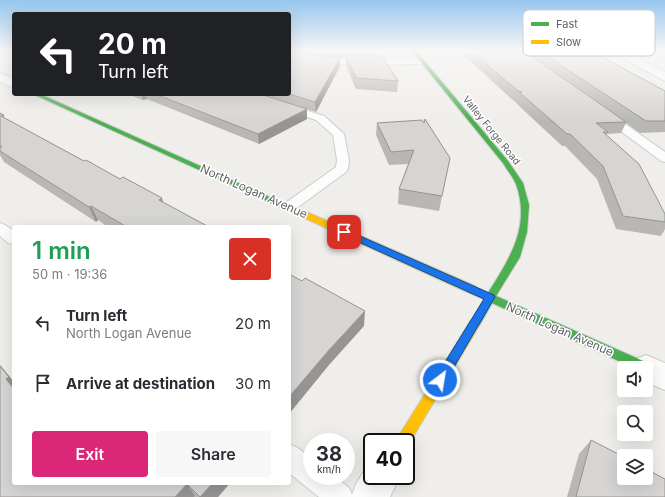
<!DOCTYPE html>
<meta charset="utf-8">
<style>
:root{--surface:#fff;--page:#f7f7f7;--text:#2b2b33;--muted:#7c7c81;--accent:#db2777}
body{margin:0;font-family:Inter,sans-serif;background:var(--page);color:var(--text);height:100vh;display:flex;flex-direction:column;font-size:15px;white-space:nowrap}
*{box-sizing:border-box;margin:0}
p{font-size:13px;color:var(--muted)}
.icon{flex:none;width:22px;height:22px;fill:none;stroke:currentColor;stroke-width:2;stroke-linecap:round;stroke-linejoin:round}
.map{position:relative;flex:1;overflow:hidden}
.sheet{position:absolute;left:12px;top:225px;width:279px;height:260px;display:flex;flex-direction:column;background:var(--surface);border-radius:4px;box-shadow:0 4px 16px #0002}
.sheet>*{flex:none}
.top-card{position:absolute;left:12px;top:12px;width:279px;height:84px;border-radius:4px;box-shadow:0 4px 16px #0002;background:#202124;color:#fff;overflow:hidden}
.buttons{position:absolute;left:617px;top:361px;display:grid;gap:8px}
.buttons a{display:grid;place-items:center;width:36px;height:36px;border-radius:4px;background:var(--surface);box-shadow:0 4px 16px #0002;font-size:20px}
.speed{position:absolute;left:303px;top:433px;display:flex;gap:8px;font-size:20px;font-weight:700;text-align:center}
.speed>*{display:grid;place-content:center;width:52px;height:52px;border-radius:50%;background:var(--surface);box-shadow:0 4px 16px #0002;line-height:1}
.speed small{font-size:10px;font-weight:400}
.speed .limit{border:2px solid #111;border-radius:6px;background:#fff;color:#111}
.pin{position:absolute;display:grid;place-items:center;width:34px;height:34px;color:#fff;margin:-17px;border-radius:8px;box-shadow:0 2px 6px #0006}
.me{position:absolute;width:44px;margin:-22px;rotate:31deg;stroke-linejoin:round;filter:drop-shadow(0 0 3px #0008)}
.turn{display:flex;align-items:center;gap:14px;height:84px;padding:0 20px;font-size:18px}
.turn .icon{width:52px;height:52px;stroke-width:2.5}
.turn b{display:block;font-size:28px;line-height:34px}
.round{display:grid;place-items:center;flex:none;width:42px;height:42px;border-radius:4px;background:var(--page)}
.head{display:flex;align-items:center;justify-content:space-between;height:68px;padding:0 20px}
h1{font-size:24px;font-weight:600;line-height:30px;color:#1e9e55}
.cta{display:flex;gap:8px;margin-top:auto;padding:8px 20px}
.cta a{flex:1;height:46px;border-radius:4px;background:var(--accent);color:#fff;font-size:16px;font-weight:600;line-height:46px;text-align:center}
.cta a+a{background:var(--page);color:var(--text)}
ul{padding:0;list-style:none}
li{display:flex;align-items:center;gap:12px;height:60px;padding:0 20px}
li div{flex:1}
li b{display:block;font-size:15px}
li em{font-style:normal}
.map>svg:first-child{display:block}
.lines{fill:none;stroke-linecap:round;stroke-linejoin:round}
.lane-casing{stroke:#cbcccc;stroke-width:2}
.street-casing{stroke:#cbcccc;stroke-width:2}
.fast-casing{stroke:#cacacb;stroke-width:2}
.slow-casing{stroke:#cacacb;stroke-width:2}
.lane{fill:#fdfcfc;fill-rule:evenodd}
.street{fill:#fdfcfc;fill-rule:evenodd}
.fast{fill:#4caf50;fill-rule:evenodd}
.slow{fill:#ffc107;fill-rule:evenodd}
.wall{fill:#b8b7b5}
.shaded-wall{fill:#969594}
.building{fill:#d6d5d3;stroke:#969594}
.route{fill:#1a73e8;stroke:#114b97}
.labels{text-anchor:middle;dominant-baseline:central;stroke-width:3;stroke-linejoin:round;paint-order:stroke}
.far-street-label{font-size:10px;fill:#5f6368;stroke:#fff}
.street-label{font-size:12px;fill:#5f6368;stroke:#fff}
.key{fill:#fff;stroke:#cfd0d2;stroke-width:1}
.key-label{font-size:11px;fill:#5f6368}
</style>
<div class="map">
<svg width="665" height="497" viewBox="0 0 665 497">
<rect width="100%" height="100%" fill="#efeeea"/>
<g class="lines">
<g class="lane-casing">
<g id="lane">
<path d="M 241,94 L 255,94 L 324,116 L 344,134 L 349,160 L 348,169 L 346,172 L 294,210 L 289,211 L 284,210 L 282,207 L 284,204 L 336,167 L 337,160 L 333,135 L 316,120 L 243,96 Z"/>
<path d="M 607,113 L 611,114 L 665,152 L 665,162 L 661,161 L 603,118 L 602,116 L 603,114 Z"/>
<path d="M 0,223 L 5,225 L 14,231 L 14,244 L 8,243 L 0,236 Z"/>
<path d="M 289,444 L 298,448 L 312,459 L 312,476 L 335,476 L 349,488 L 353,497 L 319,497 L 289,473 Z"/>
</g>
</g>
<g class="street-casing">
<g id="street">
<path d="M 609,51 L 622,51 L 665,72 L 665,81 Z"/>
<path d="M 289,53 L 338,59 L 421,58 L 426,61 L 421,64 L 338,65 L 289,59 Z"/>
<path d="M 0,73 L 14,79 L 14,88 L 0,82 Z"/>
<path d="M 646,355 L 665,363 L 665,390 L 646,382 L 646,368 L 631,368 L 636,359 Z"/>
<path d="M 372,462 L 372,476 L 400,476 L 390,497 L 351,497 L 356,484 L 369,463 Z"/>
</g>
</g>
<g class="fast-casing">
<g id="fast">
<path d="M 412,51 L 416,51 L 508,161 L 523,183 L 529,205 L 527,232 L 520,257 L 496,296 L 650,364 L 652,368 L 650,372 L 646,373 L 646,368 L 634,368 L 492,303 L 479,326 L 475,327 L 471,326 L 470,323 L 484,299 L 467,292 L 466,289 L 467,286 L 471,285 L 488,293 C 510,258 531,226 516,184 C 513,177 507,170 503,163 Z"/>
<path d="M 33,94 L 40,94 L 285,204 L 284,206 L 278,206 Z"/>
</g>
</g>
<g class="slow-casing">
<g id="slow">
<path d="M 278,202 L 284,202 L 475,286 L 476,289 L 475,292 L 467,292 L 278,206 L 277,204 Z"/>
<path d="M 475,319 L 479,320 L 480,323 L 479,326 L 407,447 L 406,442 L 395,442 L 471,320 Z"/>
</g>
</g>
<use href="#lane" class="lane"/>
<use href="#street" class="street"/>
<use href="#fast" class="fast"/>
<use href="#slow" class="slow"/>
</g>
<g class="wall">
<path d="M 289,51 L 376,51 L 376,56 L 398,81 L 397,92 L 356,89 L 346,66 L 346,57 L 338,58 L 289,52 Z"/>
<path d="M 459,51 L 591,51 L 665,91 L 665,132 L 640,133 L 626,123 L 621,133 L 607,134 L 606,135 L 665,214 L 665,229 L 661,236 L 616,229 L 597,179 L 565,146 L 562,146 L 516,103 L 517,102 L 515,102 Z"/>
<path d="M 340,66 L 316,112 L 307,109 L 307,119 L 259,144 L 147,99 L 143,100 L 127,94 L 289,94 Z"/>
<path d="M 0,113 L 4,115 L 5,118 L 84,161 L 209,227 L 108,227 L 98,220 L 96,222 L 4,162 L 0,155 Z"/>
<path d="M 377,123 L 450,158 L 439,211 L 398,204 L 399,189 L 408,164 L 389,165 L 376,135 Z"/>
<path d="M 0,365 L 14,382 L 14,483 L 230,483 L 218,497 L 195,497 L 195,496 L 194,497 L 0,497 Z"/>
<path d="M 591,440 L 665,497 L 567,497 L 579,454 Z"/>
</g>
<g class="shaded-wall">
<path d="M 340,58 L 340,66 L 316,112 L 315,102 Z"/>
<path d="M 141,94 L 145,94 L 147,99 L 143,100 Z"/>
<path d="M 307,109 L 307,119 L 259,144 L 258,134 Z"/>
<path d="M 162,198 L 166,213 L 159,200 Z"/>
<path d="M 91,206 L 98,220 L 96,222 L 89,207 Z"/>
<path d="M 365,311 L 364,326 L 329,365 L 289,414 L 289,397 L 329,350 Z"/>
<path d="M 0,365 L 14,382 L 14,389 L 6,379 Z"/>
<path d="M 213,483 L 230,483 L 218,497 L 200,497 Z"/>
<path d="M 187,484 L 195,496 L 194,497 L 175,497 Z"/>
</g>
<g class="building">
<path d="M 471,51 L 524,51 L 626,122 L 596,123 L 608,132 L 603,132 L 639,164 L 665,214 L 665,222 L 623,216 L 603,166 L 570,134 L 567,134 L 519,92 L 522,92 L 518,91 Z"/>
<path d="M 539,51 L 591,51 L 665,91 L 665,121 L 646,121 Z"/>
<path d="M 289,52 L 340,58 L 315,102 L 289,94 Z"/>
<path d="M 346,56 L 382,56 L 398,81 L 356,78 Z"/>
<path d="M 155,94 L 260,94 L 307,109 L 258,134 Z"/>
<path d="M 0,113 L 4,115 L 1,116 L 84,161 L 86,160 L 120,179 L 123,177 L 162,198 L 159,200 L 209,227 L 127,227 L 91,206 L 89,207 L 0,151 L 0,147 L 2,147 L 0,146 Z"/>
<path d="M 425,119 L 450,158 L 442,196 L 399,189 L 414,150 L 391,152 L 377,123 L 422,120 L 424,123 Z"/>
<path d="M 289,274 L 302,281 L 305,278 L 365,311 L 329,350 L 289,397 Z"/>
<path d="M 0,366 L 9,377 L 6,379 L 14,389 L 14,483 L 90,483 L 91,484 L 92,483 L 213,483 L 200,497 L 187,484 L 175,497 L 0,497 Z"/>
<path d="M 591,440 L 624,457 L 624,478 L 646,478 L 646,469 L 665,479 L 665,497 L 576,497 Z"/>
</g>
<linearGradient id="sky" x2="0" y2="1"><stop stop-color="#97c6ef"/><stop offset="0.42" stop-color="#f8f7f6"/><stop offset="1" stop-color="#f8f7f6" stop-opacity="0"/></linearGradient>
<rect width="665" height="121" fill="url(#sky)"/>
<path class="route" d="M 344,229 L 494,295 L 495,297 L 444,384 L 440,386 L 435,384 L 434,380 L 484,299 L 341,234 L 340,232 Z"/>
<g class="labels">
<g class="far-street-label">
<text transform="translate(492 130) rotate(51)">Valley Forge Road</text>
</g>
<g class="street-label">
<text transform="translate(254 191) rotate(24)">North Logan Avenue</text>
<text transform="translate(560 329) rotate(24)">North Logan Avenue</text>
</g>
</g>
<rect x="523" y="10" width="132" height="46" rx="6" class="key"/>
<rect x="531" y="22" width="18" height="4" fill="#4caf50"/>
<rect x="531" y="40" width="18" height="4" fill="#ffc107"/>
<g class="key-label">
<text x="556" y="28">Fast</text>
<text x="556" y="46">Slow</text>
</g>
</svg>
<div class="buttons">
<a><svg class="icon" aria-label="sound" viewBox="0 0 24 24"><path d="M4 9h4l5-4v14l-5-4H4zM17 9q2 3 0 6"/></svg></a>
<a><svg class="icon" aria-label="search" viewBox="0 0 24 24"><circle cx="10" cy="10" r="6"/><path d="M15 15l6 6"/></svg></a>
<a><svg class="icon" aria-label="layers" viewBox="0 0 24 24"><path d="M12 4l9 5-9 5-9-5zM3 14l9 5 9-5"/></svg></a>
</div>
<div class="speed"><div>38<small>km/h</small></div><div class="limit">40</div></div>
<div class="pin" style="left:344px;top:232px;background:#d93025"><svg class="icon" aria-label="arrive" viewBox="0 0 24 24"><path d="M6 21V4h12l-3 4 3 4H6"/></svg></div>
<svg class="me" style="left:440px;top:380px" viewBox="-20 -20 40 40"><circle r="17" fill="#1a73e8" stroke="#fff" stroke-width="3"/><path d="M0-11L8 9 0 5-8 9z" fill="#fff"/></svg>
<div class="top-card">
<div class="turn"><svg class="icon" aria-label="left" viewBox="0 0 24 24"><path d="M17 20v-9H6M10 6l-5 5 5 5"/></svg><div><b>20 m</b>Turn left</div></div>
</div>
<section class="sheet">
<div class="head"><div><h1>1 min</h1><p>50 m · 19:36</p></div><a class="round" style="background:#d93025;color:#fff"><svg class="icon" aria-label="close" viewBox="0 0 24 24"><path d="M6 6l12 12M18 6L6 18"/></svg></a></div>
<ul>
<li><svg class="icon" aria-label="left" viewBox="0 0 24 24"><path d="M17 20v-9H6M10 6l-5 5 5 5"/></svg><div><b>Turn left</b><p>North Logan Avenue</p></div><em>20 m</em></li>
<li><svg class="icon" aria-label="arrive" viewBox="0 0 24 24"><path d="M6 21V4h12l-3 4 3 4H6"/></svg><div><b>Arrive at destination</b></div><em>30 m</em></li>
</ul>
<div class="cta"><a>Exit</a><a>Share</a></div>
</section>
</div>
